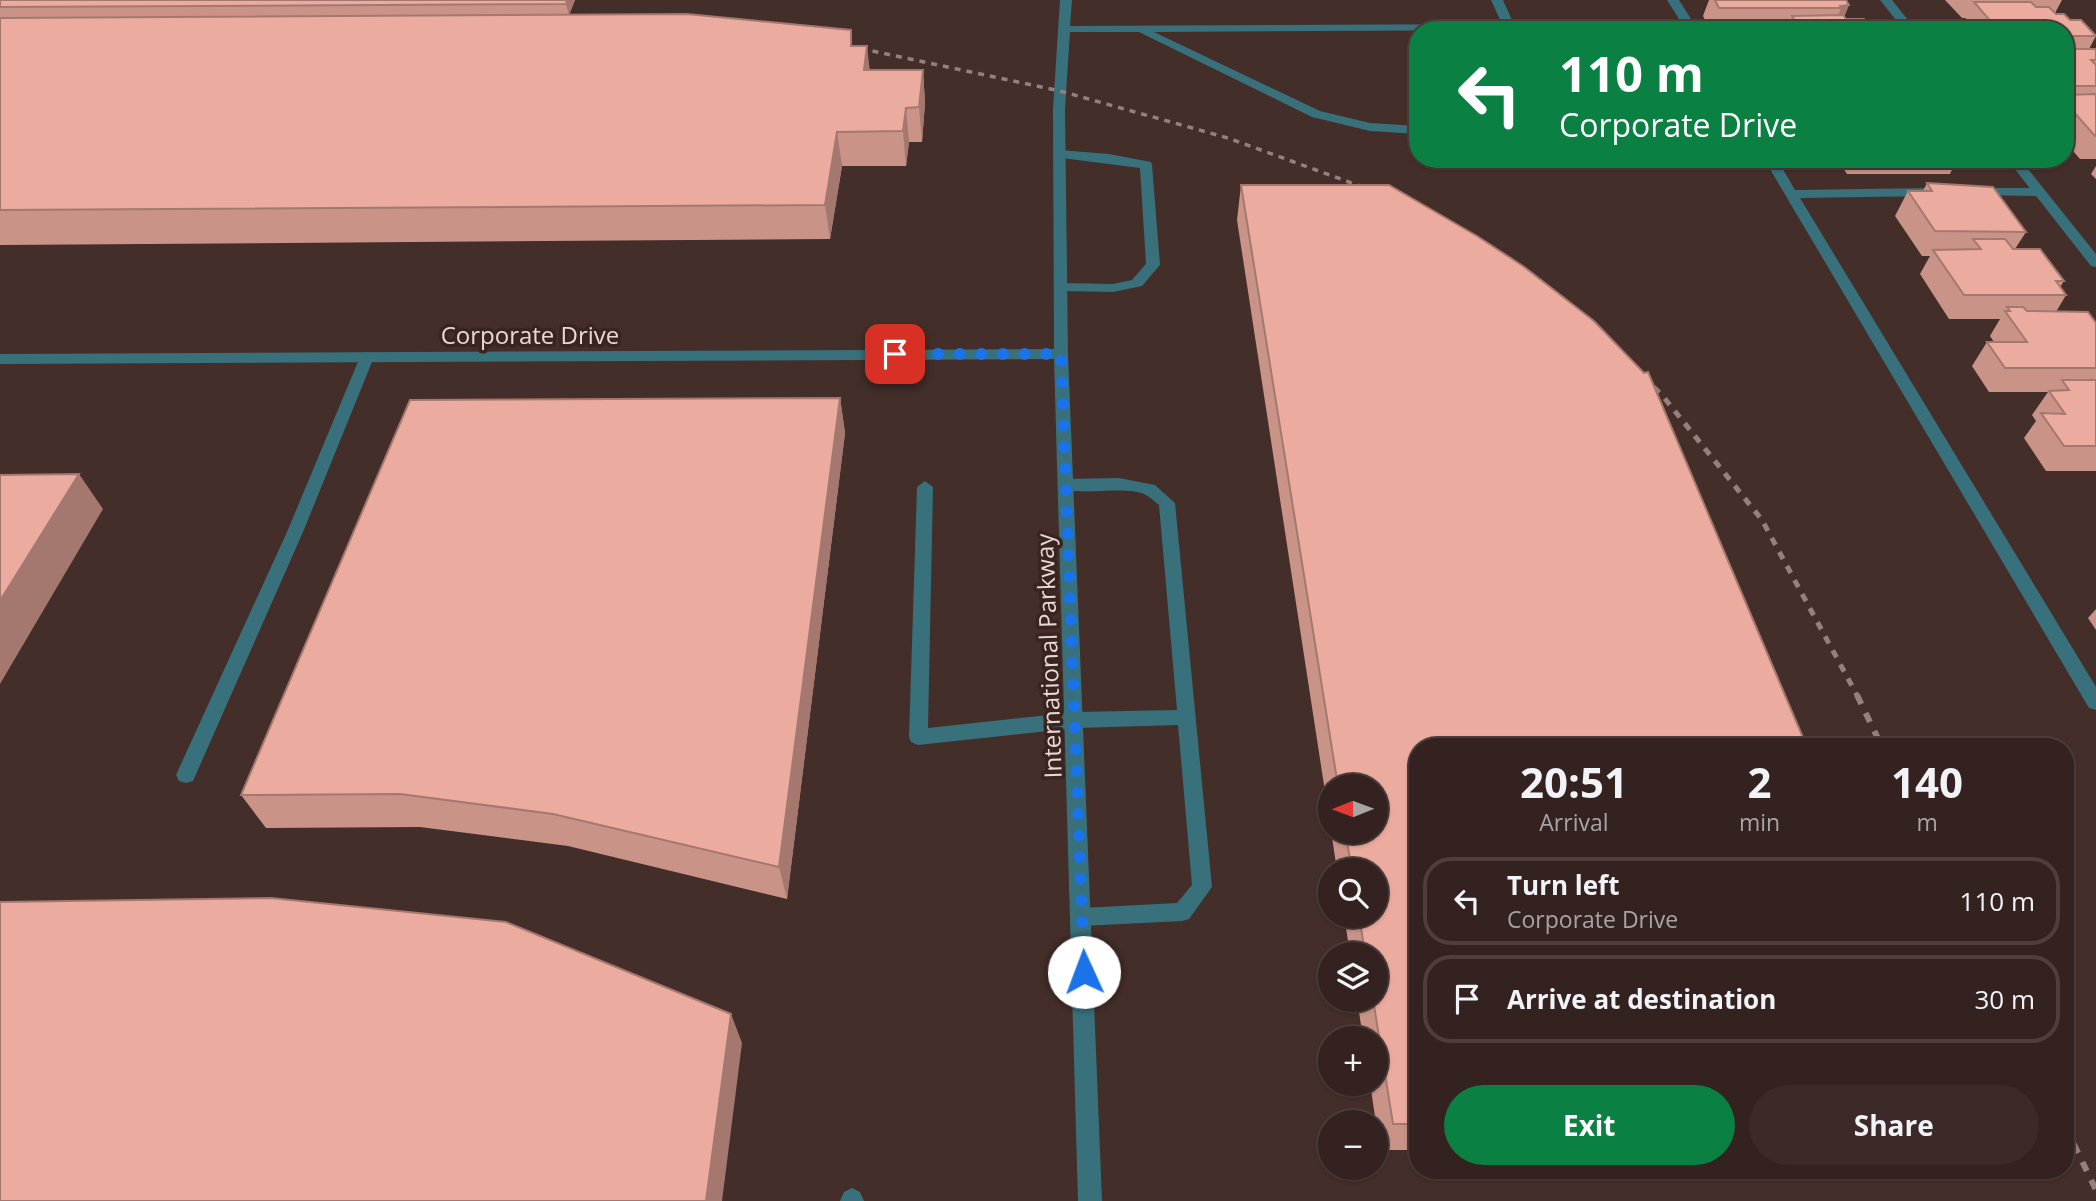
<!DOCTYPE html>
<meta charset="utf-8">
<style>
:root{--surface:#33221f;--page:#3b2a28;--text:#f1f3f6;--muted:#a9a4a4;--line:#4e3f3d;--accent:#0b8043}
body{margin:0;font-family:"Open Sans",sans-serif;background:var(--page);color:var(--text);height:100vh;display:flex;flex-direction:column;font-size:26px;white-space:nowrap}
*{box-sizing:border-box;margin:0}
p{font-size:23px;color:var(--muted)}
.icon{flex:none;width:38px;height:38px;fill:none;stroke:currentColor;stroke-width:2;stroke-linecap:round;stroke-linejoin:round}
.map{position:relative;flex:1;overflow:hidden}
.side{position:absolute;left:1409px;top:738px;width:665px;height:441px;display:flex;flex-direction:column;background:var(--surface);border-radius:28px;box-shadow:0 2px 5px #0004,0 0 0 2px var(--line)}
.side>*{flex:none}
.hud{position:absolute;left:1409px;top:21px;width:665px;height:147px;border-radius:28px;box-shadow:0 2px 5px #0004,0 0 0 2px var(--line);background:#0b8043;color:#fff;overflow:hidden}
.needle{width:46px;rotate:269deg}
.buttons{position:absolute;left:1318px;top:774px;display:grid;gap:14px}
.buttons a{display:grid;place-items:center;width:70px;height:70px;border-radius:50%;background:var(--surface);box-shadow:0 2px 5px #0004,0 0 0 2px var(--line);font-size:35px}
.pin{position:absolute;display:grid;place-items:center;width:60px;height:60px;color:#fff;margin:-30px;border-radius:14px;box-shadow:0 4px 10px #0006}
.me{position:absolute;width:77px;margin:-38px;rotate:358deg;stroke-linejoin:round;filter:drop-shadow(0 0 5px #0008)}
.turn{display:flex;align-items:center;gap:24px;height:147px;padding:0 35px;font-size:32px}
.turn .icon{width:91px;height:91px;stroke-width:2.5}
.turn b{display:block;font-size:49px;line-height:60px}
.eta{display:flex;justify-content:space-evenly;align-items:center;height:119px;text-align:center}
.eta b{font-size:42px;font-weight:700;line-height:49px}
.primary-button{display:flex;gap:14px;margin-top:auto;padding:14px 35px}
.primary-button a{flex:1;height:80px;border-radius:42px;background:var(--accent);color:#fff;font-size:28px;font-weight:700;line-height:80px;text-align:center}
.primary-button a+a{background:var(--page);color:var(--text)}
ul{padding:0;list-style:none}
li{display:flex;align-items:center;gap:21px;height:88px;margin:0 14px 10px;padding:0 21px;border:4px solid var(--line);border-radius:28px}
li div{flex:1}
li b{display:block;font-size:26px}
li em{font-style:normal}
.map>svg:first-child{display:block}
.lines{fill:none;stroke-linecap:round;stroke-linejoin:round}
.lane{fill:#38717c;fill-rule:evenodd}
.street{fill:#38717c;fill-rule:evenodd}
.rail-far2{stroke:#94817d;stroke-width:3.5;stroke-dasharray:6 6;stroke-linecap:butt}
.rail-far1{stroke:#94817d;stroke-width:5;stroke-dasharray:8 8;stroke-linecap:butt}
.rail{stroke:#94817d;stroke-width:6;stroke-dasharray:10 10;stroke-linecap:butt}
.wall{fill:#ca9388}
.shaded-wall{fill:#a4786f}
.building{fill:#ebab9e;stroke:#a4786f;stroke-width:2}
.route{stroke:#1a73e8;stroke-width:12;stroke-dasharray:0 21.6}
.labels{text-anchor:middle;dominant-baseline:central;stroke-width:7;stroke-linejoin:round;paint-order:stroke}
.street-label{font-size:24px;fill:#e8d8d5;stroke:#3a241f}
</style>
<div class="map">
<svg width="2096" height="1201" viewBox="0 0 2096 1201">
<rect width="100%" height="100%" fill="#442e29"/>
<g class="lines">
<g class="lane">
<path d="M 1060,0 L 1072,0 L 1070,26 L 1502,24 L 1491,0 L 1503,0 L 1515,27 L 1512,30 L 1154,32 L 1320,111 L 1370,123 L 1418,126 L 1418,134 L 1370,131 L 1312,117 L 1139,32 L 1070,32 L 1065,109 L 1059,113 L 1053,109 Z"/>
<path d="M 1667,0 L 1679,0 L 1698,30 L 1686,30 Z"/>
<path d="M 1059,150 L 1109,154 L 1151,162 L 1152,165 L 1160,265 L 1142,286 L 1113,292 L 1061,291 L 1054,287 L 1061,283 L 1113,284 L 1132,280 L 1146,264 L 1140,168 L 1054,157 L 1053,154 Z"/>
<path d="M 1764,159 L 1777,159 L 1795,190 L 1931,188 L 1938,192 L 1931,196 L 1800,198 L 2096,687 L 2096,710 L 2089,708 Z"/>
<path d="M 1973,188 L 2039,188 L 2046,192 L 2039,196 L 1968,195 L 1966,192 Z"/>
<path d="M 367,352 L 374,357 L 303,532 L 193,781 L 186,783 L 179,781 L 176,775 L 287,532 L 360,357 Z"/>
<path d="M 1119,478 L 1155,485 L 1175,503 L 1212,887 L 1189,919 L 1182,921 L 1082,926 L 1075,924 L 1072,917 L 1075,910 L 1082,908 L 1177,903 L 1192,885 L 1178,725 L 1076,728 L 918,745 L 911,742 L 909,737 L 917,487 L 925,481 L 933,487 L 928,728 L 1076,712 L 1177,710 L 1159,505 C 1155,502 1150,497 1146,495 C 1125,484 1069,499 1058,485 L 1066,479 Z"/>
<path d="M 852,1188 L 860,1192 L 864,1201 L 840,1201 L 844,1192 Z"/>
</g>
<g class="street">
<path d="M 1880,0 L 1892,0 L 1916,30 L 1904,30 Z"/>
<path d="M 1059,105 L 1065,109 L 1068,354 L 1102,1201 L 1078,1201 L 1054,359 L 0,364 L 0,354 L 1054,349 L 1053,109 Z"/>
<path d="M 2007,159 L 2020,159 L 2096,254 L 2096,267 L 2091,266 Z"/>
</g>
<path class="rail-far2" d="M 849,46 L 1060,91 L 1228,138 L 1360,186 L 1374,194"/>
<path class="rail-far1" d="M 1642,376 L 1662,395 L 1762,520 L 1858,697"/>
<g class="rail">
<path d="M 1857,695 L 1882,747"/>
<path d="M 2065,1126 L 2096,1190"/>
</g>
</g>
<g class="wall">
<path d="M 0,0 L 575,0 L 569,15 L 853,46 L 870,70 L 923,70 L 925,103 L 922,142 L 909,142 L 906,166 L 842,166 L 830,239 L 0,245 Z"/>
<path d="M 1709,0 L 1846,0 L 1849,5 L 1844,17 L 1846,19 L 1871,30 L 1710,30 L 1703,16 Z"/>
<path d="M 1945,0 L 2062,0 L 2055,13 L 2070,20 L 2096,36 L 2089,49 L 2096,49 L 2096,159 L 2080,159 L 2065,142 L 2065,30 L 1967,30 L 1963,25 L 1966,18 L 1962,18 Z"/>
<path d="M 1837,159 L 1957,159 L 1950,174 L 1847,174 Z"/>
<path d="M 2096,166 L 2096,179 L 2091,174 Z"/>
<path d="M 1927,183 L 2026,232 L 2015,249 L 2064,281 L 2060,287 L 2066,295 L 2056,312 L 2096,323 L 2096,471 L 2046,471 L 2024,438 L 2036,421 L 2032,415 L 2048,392 L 1989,392 L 1972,366 L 1987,342 L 1994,342 L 1990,336 L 2000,319 L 1949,319 L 1920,274 L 1930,256 L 1922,256 L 1895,216 L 1908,191 L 1923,191 Z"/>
<path d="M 1241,185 L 1418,747 L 1418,1150 L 1380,1150 L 1370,1083 L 1376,1083 L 1376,1038 L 1363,1038 L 1357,999 L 1376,999 L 1376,954 L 1350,954 L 1344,915 L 1376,915 L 1376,870 L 1337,870 L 1331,831 L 1376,831 L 1376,786 L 1330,786 L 1330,824 L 1237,220 Z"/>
<path d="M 840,398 L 845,433 L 787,899 L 568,846 L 420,827 L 266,828 L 241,795 Z"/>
<path d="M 2096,609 L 2096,630 L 2088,618 Z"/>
</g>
<g class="shaded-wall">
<path d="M 567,0 L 575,0 L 569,15 L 566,4 Z"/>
<path d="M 1849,5 L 1839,27 L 1833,29 L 1841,8 L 1840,6 Z"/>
<path d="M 867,46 L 871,80 L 864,70 Z"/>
<path d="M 923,70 L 925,103 L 922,142 L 919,107 Z"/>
<path d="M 906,108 L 909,142 L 906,166 L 903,131 Z"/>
<path d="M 837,132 L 842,166 L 830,239 L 825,205 Z"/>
<path d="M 840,398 L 845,433 L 787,899 L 779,867 Z"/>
<path d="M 79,474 L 103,509 L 0,684 L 0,601 Z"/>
<path d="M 731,1014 L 742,1043 L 722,1201 L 706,1201 Z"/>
</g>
<g class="building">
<path d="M 0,0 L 567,0 L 566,4 L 0,7 Z"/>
<path d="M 1715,0 L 1846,0 L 1849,5 L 1840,6 L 1841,8 L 1719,8 Z"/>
<path d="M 1974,2 L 2031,2 L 2036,7 L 2049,7 L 2056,14 L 2064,14 L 2070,20 L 2081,20 L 2096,36 L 2065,36 L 2065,30 L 1998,30 Z"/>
<path d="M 687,14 L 851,30 L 851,46 L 867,46 L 864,70 L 923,70 L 919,107 L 906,108 L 903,131 L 837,132 L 825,205 L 0,210 L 0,18 Z"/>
<path d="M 1843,15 L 1846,19 L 1864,19 L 1871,30 L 1801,30 L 1792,16 Z"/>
<path d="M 2065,49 L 2096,49 L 2096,60 L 2091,60 L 2096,65 L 2096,86 L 2065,86 Z"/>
<path d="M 2096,94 L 2096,136 L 2095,136 L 2065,102 L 2065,95 Z"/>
<path d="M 1927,183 L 1993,187 L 2026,232 L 1935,231 L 1908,191 L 1932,191 Z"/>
<path d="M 1241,185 L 1389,185 L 1477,236 L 1523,266 L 1594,321 L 1644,373 L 1648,372 L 1807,747 L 1418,747 L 1418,1124 L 1393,1124 L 1373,999 L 1376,999 L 1376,954 L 1365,954 L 1359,915 L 1376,915 L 1376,870 L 1352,870 L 1345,831 L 1376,831 L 1376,786 L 1338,786 Z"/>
<path d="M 1973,239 L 2005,239 L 2013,249 L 2040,249 L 2064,281 L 2056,281 L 2066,295 L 1964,295 L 1933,250 L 1981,249 Z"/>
<path d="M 2007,307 L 2023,307 L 2027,311 L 2088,312 L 2096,323 L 2096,368 L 2005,368 L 1987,342 L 2027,342 L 2005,311 L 2010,311 Z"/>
<path d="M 2062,380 L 2096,380 L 2096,446 L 2064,446 L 2041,413 L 2065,414 L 2049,391 L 2069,390 Z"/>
<path d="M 840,398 L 779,867 L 553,814 L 400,794 L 241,795 L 410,400 Z"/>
<path d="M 79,474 L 0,601 L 0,475 Z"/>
<path d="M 271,898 L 506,922 L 731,1014 L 706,1201 L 0,1201 L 0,902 Z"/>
</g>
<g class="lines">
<path class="route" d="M 895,354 L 1061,354 L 1084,972"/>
</g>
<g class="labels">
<g class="street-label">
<text x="530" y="334">Corporate Drive</text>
<text transform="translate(1048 656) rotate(-92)">International Parkway</text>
</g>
</g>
</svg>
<div class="buttons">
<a><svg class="needle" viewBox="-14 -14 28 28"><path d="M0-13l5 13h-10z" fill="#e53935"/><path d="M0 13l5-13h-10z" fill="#a9a4a4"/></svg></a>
<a><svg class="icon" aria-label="search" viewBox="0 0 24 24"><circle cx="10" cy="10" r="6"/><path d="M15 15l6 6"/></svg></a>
<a><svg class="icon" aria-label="layers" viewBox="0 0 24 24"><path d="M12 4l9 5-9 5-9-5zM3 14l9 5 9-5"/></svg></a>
<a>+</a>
<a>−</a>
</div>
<div class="pin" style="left:895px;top:354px;background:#d93025"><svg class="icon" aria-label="arrive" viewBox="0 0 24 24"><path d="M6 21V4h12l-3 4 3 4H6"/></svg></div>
<svg class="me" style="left:1084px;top:972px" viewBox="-20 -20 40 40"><circle r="19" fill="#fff"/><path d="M0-13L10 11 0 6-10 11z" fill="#1a73e8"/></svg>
<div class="hud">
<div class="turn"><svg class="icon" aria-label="left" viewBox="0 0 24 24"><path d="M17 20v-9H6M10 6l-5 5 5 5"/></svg><div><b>110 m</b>Corporate Drive</div></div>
</div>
<section class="side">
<div class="eta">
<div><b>20:51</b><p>Arrival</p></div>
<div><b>2</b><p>min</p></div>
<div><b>140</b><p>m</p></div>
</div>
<ul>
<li><svg class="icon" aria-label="left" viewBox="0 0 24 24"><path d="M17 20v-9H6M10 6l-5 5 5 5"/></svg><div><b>Turn left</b><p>Corporate Drive</p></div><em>110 m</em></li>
<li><svg class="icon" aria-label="arrive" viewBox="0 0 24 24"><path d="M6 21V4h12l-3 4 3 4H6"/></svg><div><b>Arrive at destination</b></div><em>30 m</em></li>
</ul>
<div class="primary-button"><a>Exit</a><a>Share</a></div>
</section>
</div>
